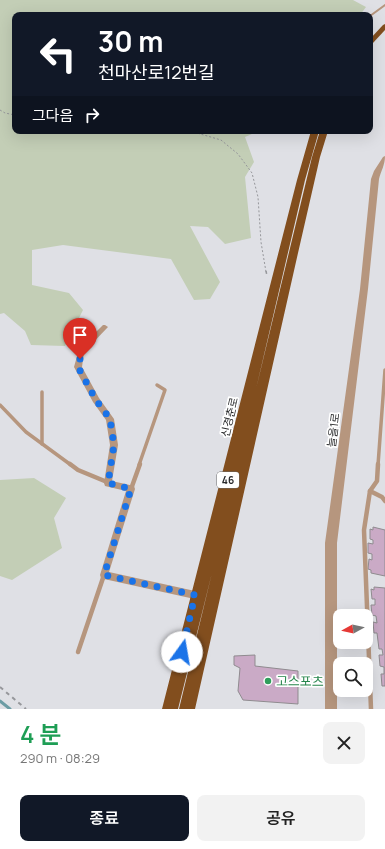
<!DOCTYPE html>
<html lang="ko">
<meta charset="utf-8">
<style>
:root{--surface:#fff;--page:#f2f2f2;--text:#222;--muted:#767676;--accent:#111827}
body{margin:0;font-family:Manrope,"Noto Sans KR",sans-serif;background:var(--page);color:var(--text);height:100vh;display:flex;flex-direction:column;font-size:15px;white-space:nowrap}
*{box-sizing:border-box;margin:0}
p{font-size:13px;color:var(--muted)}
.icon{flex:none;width:22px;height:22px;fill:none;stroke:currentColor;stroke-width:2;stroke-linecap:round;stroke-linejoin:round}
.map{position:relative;height:709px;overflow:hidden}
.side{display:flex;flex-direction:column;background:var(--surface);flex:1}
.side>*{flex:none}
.guide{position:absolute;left:12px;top:12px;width:361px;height:122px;border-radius:8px;box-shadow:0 4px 16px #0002;background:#111827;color:#fff;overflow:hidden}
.needle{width:26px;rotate:262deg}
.tools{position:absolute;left:333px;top:609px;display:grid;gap:8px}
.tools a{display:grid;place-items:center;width:40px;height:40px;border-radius:8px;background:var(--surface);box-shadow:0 4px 16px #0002;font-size:20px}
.pin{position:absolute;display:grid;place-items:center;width:34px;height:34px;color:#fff;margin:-41px -17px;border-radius:50% 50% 50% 0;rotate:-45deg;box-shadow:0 0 4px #0007}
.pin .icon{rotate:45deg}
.me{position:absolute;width:44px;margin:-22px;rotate:13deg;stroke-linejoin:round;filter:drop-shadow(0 0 3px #0008)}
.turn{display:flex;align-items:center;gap:14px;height:84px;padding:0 20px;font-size:18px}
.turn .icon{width:52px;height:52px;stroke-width:2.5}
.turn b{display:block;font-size:28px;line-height:34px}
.then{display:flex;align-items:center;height:38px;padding:0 20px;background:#0003;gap:8px;font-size:15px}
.round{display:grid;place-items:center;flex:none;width:42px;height:42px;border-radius:8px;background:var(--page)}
.headline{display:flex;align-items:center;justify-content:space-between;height:68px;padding:0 20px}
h1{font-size:24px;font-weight:600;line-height:30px;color:#1e9e55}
.action{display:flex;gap:8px;margin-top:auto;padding:8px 20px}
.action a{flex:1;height:46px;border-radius:8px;background:var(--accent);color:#fff;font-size:16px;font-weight:600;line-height:46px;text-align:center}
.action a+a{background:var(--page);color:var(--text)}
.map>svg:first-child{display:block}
.green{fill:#c3ceb6}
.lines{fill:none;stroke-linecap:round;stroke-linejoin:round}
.stream{stroke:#6c9ca4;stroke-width:3}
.building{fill:#caaac6;stroke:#8f8b8f}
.path-far2{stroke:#96979b;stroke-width:1;stroke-dasharray:2 2;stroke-linecap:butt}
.path-far1{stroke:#96979b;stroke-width:1.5;stroke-dasharray:3 3;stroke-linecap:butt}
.path{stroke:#96979b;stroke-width:2;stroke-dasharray:4 4;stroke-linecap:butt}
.service-far2{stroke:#b6967e;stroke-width:2}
.service-far1{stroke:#b6967e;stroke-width:3.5}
.service{stroke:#b6967e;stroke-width:4.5}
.minor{fill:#b6967e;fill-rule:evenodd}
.tertiary{fill:#b6967e;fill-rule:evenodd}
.trunk{fill:#824e1e;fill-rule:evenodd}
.route{stroke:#1a73e8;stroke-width:7;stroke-dasharray:0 12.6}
.leisure-dot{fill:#2e9e5b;stroke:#fff;stroke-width:1.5}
.labels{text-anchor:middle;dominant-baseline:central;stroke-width:3.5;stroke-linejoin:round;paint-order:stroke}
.shield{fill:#fff;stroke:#696a6b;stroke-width:1}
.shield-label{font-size:10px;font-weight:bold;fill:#292a2c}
.street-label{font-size:11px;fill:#292a2c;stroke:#fff}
.near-leisure-label{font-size:13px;fill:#27864d;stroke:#fff;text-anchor:start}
</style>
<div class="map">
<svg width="385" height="709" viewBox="0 0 385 709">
<rect width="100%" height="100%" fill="#dfe0e5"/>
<g class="green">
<path d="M 0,0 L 353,0 L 366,7 L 360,15 L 15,15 L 15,131 L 259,131 L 245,137 L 254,162 L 245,177 L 251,238 L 225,244 L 208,227 L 190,226 L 220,282 L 210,299 L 194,300 L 171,259 L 63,245 L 32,250 L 32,285 L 69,293 L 83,310 L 65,346 L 31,345 L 25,331 L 4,313 L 0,314 Z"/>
<path d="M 34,478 L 66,498 L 54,518 L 62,548 L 12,580 L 0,576 L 0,480 Z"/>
</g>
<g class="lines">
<path class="stream" d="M 0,701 L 10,709"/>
</g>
<g class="building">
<path d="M 373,527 L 385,530 L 385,576 L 371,573 L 371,570 L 368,569 L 369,559 L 372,560 L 372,554 L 368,553 L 368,543 L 373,544 L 373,540 L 370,539 L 370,529 L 373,530 Z"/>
<path d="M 374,587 L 385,588 L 385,686 L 382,686 L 381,674 L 384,674 L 384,667 L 380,666 L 379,655 L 383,655 L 382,649 L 379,649 L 377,633 L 374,633 L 373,622 L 377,623 L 376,616 L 372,615 L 371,605 L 375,605 L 375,599 L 372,599 L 371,589 L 374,590 Z"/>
<path d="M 255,655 L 255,666 L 298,671 L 298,704 L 243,700 L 238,691 L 240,668 L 234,665 L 234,656 Z"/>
</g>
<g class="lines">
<g class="path-far2">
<path d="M 0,110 L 5,113 L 15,115"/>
<path d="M 190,131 L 221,140 L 238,154 L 252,173 L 258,197 L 261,242 L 266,272"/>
</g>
<path class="path-far1" d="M 266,271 L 267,276"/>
<path class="path" d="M 0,687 L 26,709"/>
<path class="service-far2" d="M 370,16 L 385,5"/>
<g class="service-far1">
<path d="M 42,392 L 42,444"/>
<path d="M 0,405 L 26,432 L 71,465"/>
<path d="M 139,465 L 165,390 L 157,385"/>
<path d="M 378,465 L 385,370"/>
</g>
<g class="service">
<path d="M 70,464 L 78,470 L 107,482"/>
<path d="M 131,489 L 140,464"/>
<path d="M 370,491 L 382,497 L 385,501"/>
<path d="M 78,652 L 104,575"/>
<path d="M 371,709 L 364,530 L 370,491 L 377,481 L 378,464"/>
</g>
<path class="minor" d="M 103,325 L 105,325 L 108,327 L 84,352 L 82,367 L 99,398 L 114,419 L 118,445 L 112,481 L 134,486 L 135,489 L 109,572 L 195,591 L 198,592 L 200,595 L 197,603 L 194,605 L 191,603 L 190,598 L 104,579 L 101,578 L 100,575 L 126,491 L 105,486 L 104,483 L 110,445 L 106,420 L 93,402 L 74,367 L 79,349 Z"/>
<path class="tertiary" d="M 385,156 C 385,165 381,171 379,179 L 368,289 L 337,543 L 337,709 L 325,709 L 325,543 L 360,289 L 371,179 L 374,171 L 383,157 Z"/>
<g class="trunk">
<path d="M 385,24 L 385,30 L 372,44 L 370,45 L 370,39 L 383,25 Z"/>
<path d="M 311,131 L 319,131 L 305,180 L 256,389 L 312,157 L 320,131 L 328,131 L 320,157 L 298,253 L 195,709 L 179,709 L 212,573 L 178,709 L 162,709 L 297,180 Z"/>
</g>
</g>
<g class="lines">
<path class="route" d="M 80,359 L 78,367 L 96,400 L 110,419 L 114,445 L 108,483 L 131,489 L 104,575 L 195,595 L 182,652"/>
</g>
<circle class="leisure-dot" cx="268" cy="681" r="4"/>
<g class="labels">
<rect class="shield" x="217" y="472" width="22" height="16" rx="3"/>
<g class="shield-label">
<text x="228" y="480">46</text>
</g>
<g class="street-label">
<text transform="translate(229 417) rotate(-77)">신경춘로</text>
<text transform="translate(333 430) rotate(-83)">늘을1로</text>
</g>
<g class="near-leisure-label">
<text x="276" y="681">고스포츠</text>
</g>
</g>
</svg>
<div class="tools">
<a><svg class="needle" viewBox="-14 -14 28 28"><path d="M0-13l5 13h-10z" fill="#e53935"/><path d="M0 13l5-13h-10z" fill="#767676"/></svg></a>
<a><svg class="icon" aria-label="search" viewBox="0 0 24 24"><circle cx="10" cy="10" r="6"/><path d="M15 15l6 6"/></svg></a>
</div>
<div class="pin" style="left:80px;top:359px;background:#d93025"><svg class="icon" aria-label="arrive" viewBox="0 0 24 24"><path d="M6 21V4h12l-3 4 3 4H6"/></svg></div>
<svg class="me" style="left:182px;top:652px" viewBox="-20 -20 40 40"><circle r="19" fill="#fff"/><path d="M0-13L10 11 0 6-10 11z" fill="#1a73e8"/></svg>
<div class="guide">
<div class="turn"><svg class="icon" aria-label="left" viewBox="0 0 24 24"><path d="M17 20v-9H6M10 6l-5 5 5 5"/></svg><div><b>30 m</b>천마산로12번길</div></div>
<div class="then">그다음<svg class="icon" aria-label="right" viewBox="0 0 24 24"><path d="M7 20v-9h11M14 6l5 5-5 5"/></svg></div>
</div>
</div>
<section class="side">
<div class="headline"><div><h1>4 분</h1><p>290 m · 08:29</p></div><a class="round"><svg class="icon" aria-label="close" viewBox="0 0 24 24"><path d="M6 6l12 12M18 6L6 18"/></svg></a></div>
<div class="action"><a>종료</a><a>공유</a></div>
</section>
